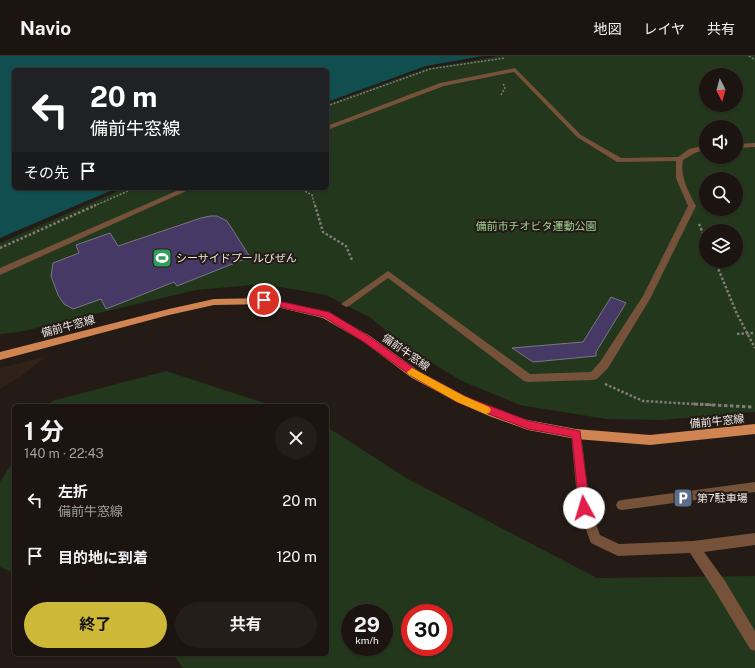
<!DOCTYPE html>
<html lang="ja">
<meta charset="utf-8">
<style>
:root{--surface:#1b1410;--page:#241d19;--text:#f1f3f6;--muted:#a09e9f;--line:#393330;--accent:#ceb837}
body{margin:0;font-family:"Public Sans","Noto Sans JP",sans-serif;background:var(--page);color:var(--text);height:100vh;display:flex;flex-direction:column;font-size:15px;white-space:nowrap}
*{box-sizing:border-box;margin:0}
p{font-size:13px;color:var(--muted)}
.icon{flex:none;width:22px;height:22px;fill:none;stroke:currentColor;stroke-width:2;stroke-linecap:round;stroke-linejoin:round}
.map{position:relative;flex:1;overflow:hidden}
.sheet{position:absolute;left:12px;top:348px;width:317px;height:252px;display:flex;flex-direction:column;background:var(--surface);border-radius:6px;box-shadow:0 1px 3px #0004,0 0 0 1px var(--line)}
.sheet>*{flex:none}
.top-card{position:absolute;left:12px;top:12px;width:317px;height:122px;border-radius:6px;box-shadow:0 1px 3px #0004,0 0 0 1px var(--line);background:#202124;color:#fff;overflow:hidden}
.needle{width:26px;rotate:174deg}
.fabs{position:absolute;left:699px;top:12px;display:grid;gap:8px}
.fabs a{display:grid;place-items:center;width:44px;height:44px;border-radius:50%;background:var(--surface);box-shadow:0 1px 3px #0004,0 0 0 1px var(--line);font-size:20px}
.speed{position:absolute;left:341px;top:548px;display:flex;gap:8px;font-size:20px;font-weight:700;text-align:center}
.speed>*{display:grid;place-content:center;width:52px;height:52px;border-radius:50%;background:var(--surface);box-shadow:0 1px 3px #0004,0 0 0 1px var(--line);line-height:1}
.speed small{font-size:10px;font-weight:400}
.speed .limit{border:6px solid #d22;background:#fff;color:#111}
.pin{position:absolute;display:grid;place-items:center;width:34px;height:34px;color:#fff;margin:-17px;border:2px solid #fff;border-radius:50%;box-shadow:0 1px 4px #0007}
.me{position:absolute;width:44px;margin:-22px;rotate:354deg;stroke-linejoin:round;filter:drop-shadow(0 0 3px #0008)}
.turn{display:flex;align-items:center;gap:14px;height:84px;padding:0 12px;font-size:18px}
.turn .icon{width:52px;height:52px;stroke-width:2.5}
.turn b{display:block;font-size:28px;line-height:34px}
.then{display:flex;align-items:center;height:38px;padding:0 12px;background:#0003;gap:8px;font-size:15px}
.round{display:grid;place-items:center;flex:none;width:42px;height:42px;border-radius:21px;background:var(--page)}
.summary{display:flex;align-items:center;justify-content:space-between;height:68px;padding:0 12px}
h1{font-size:24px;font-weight:700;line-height:30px}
.primary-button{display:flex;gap:8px;margin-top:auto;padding:8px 12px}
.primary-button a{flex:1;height:46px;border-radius:24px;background:var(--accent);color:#111;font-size:16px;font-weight:700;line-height:46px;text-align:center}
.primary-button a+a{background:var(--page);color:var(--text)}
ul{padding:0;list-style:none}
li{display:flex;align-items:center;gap:12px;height:56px;padding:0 12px}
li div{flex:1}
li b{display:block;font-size:15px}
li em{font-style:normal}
header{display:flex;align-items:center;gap:24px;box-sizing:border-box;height:56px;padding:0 20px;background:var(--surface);border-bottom:1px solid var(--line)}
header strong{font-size:19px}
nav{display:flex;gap:22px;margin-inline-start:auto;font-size:14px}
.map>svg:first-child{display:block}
.built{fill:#312219}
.green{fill:#22371c;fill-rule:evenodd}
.water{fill:#104e50}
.building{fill:#473965;stroke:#797682}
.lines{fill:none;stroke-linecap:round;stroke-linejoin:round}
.path-far2{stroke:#837b77;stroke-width:1.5;stroke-dasharray:2 1.5;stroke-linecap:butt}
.path-far1{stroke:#837b77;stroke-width:2.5;stroke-dasharray:2.5 2;stroke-linecap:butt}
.path{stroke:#837b77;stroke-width:3;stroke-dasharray:3.5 2.5;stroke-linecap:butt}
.service{fill:#76523a;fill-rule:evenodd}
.minor{fill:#76523a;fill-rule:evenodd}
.primary{fill:#d08452;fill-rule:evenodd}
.route{fill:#e11d48;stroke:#92132f}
.slow{fill:#f59e0b}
.labels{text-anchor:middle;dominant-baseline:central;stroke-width:4;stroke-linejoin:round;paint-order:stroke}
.park-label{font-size:11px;fill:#9ed291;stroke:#241b16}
.poi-label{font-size:11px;fill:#ede7e3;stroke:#241b16;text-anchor:start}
.street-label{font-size:11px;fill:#ede7e3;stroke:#241b16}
</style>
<header>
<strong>Navio</strong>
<nav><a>地図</a><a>レイヤ</a><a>共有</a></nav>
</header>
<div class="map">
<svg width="755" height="612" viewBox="0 0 755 612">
<rect width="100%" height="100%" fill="#241b16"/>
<path class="built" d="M 45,301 L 21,320 L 0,333 L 0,312 Z"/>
<g class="green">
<path d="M 499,0 L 755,0 L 755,356 L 661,364 L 606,363 L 520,349 L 462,325 L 405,291 L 371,262 L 326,239 L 263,228 L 196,234 L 19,276 L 0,278 L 0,187 L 125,132 L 327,132 L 327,48 L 424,13 ZM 706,19 L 736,19 L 736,49 L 706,49 ZM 706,71 L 736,71 L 736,101 L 706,101 ZM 706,123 L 736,123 L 736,153 L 706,153 ZM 706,175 L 736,175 L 736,205 L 706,205 Z"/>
<path d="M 166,315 L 274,350 L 49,350 L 52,345 Z"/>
<path d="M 327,371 L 408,423 L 597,522 L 755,520 L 755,612 L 183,612 L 173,598 L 327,598 ZM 350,557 L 384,557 L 384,591 L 350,591 ZM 410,557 L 444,557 L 444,591 L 410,591 Z"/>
<path d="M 14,404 L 14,517 L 0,511 L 0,426 Z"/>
</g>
<path class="water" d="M 0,0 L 483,0 L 426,10 L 327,46 L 327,14 L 14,14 L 14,132 L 117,132 L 0,182 Z"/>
<g class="building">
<path d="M 210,160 L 217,160 L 227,165 L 250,201 L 177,230 L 174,226 L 106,253 L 101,243 L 73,253 L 64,248 L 58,239 L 51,220 L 53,207 L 79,197 L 76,189 L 110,177 L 118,190 L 201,162 Z"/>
<path d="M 611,241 L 626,247 L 596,296 L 596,300 L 533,306 L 512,292 L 583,286 Z"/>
</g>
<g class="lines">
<g class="path-far2">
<path d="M 749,0 L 755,4"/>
<path d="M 501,39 L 505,32 L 503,27"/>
<path d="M 327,50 L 430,13 L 505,2"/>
<path d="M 299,132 L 312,139 L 315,150"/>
<path d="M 94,150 L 135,132"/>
</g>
<g class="path-far1">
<path d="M 315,149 L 323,176 L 346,190 L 352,204"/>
<path d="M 699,168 L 706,184"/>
<path d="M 0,192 L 96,149"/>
<path d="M 715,205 L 737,258 L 755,292"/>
<path d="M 737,278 L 755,277"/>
<path d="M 605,328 L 643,345 L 712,349"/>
</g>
<path class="path" d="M 694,348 L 752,351"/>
<g class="service">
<path d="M 515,12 L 581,79 L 621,102 L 678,101 L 689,93 L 706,89 L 706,93 L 695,97 L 683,104 C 680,121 688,135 696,150 L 650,243 L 608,312 L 597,323 L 593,324 L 528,326 L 524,325 L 388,222 L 349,250 L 346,251 L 341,248 L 388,215 L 530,318 L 591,316 L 600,306 L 643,240 L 688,150 L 676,122 L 676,105 L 617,106 L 577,81 L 514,16 L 444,30 L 327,74 L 327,70 L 440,27 Z"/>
<path d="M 755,87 L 755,91 L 736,92 L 736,88 Z"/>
<path d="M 183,132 L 193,132 L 0,219 L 0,212 Z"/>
<path d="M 755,426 L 755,436 L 622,454 L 618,453 L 616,449 L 618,445 L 622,444 Z"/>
</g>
<path class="minor" d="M 576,373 L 580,375 L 581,378 L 590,452 L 600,479 L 619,488 L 693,485 L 755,477 L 755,489 L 704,496 L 725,525 L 755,575 L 755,595 L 750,593 L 715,535 L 690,497 L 618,500 L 591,487 L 578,452 L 571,378 L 572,375 Z"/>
<path class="primary" d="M 264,242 L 329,257 L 370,280 L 420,316 L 465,340 L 497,354 L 528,364 L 576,373 L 650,379 L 755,368 L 755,378 L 650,389 L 576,383 L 528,374 L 489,360 L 457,346 L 412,322 L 364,286 L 323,262 L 264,248 L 214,249 L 169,259 L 0,304 L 0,296 L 169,253 L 214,243 Z"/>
</g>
<path class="route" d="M 261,242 L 264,242 L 329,256 L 370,281 L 419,316 L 464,340 L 529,365 L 580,375 L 590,452 L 588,456 L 584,457 L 581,456 L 579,452 L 572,381 L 528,373 L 457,346 L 413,321 L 364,286 L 324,261 L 261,247 L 260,244 Z"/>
<path class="slow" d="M 412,312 L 464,340 L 489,351 L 491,354 L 489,357 L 486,358 L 457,346 L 408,318 L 407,316 Z"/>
<defs>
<g id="stadium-square" transform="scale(1)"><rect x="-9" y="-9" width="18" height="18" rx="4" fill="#2e9e5b" stroke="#241b16"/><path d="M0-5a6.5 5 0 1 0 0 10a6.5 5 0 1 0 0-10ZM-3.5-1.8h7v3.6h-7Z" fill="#fff"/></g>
<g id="parking-square" transform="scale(1)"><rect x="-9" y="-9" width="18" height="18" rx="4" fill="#5c6f8a" stroke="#241b16"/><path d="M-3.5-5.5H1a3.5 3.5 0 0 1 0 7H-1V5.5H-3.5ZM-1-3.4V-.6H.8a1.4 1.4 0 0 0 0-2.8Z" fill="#fff"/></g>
</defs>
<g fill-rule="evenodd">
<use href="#stadium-square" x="162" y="202"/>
<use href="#parking-square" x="683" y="442"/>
</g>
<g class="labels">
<g class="park-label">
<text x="536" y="170">備前市チオビタ運動公園</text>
</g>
<g class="poi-label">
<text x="176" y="202">シーサイドプールびぜん</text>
<text x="697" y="442">第7駐車場</text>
</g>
<g class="street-label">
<text transform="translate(68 270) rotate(-15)">備前牛窓線</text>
<text transform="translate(406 296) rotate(35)">備前牛窓線</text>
<text transform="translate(717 365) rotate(-6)">備前牛窓線</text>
</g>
</g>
</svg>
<div class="fabs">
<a><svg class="needle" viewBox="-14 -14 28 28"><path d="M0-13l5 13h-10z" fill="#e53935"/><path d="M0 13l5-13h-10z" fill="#a09e9f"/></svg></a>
<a><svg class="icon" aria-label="sound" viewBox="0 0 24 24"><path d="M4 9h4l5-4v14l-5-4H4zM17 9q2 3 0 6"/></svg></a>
<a><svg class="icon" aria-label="search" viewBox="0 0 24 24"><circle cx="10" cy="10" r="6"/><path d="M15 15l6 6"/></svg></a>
<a><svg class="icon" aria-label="layers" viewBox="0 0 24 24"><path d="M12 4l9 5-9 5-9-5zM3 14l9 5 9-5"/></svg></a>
</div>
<div class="speed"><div>29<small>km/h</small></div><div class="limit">30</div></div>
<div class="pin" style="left:264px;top:244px;background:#d93025"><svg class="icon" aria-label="arrive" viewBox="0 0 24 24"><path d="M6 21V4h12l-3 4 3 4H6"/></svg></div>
<svg class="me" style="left:584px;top:452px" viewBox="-20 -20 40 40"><circle r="19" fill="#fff"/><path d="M0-13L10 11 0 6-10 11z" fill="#e11d48"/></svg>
<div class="top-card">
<div class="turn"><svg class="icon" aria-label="left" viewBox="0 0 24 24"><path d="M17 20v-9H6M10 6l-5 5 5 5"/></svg><div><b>20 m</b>備前牛窓線</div></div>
<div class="then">その先<svg class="icon" aria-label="arrive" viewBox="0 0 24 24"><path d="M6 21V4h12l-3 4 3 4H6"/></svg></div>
</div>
<section class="sheet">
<div class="summary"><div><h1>1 分</h1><p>140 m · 22:43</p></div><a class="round"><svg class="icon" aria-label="close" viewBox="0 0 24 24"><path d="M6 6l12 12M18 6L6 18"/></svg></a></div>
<ul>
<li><svg class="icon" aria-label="left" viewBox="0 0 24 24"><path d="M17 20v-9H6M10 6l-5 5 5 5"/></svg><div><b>左折</b><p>備前牛窓線</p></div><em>20 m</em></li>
<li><svg class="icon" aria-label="arrive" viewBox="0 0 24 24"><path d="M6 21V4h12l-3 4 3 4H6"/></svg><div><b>目的地に到着</b></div><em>120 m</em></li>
</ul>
<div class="primary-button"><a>終了</a><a>共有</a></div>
</section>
</div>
